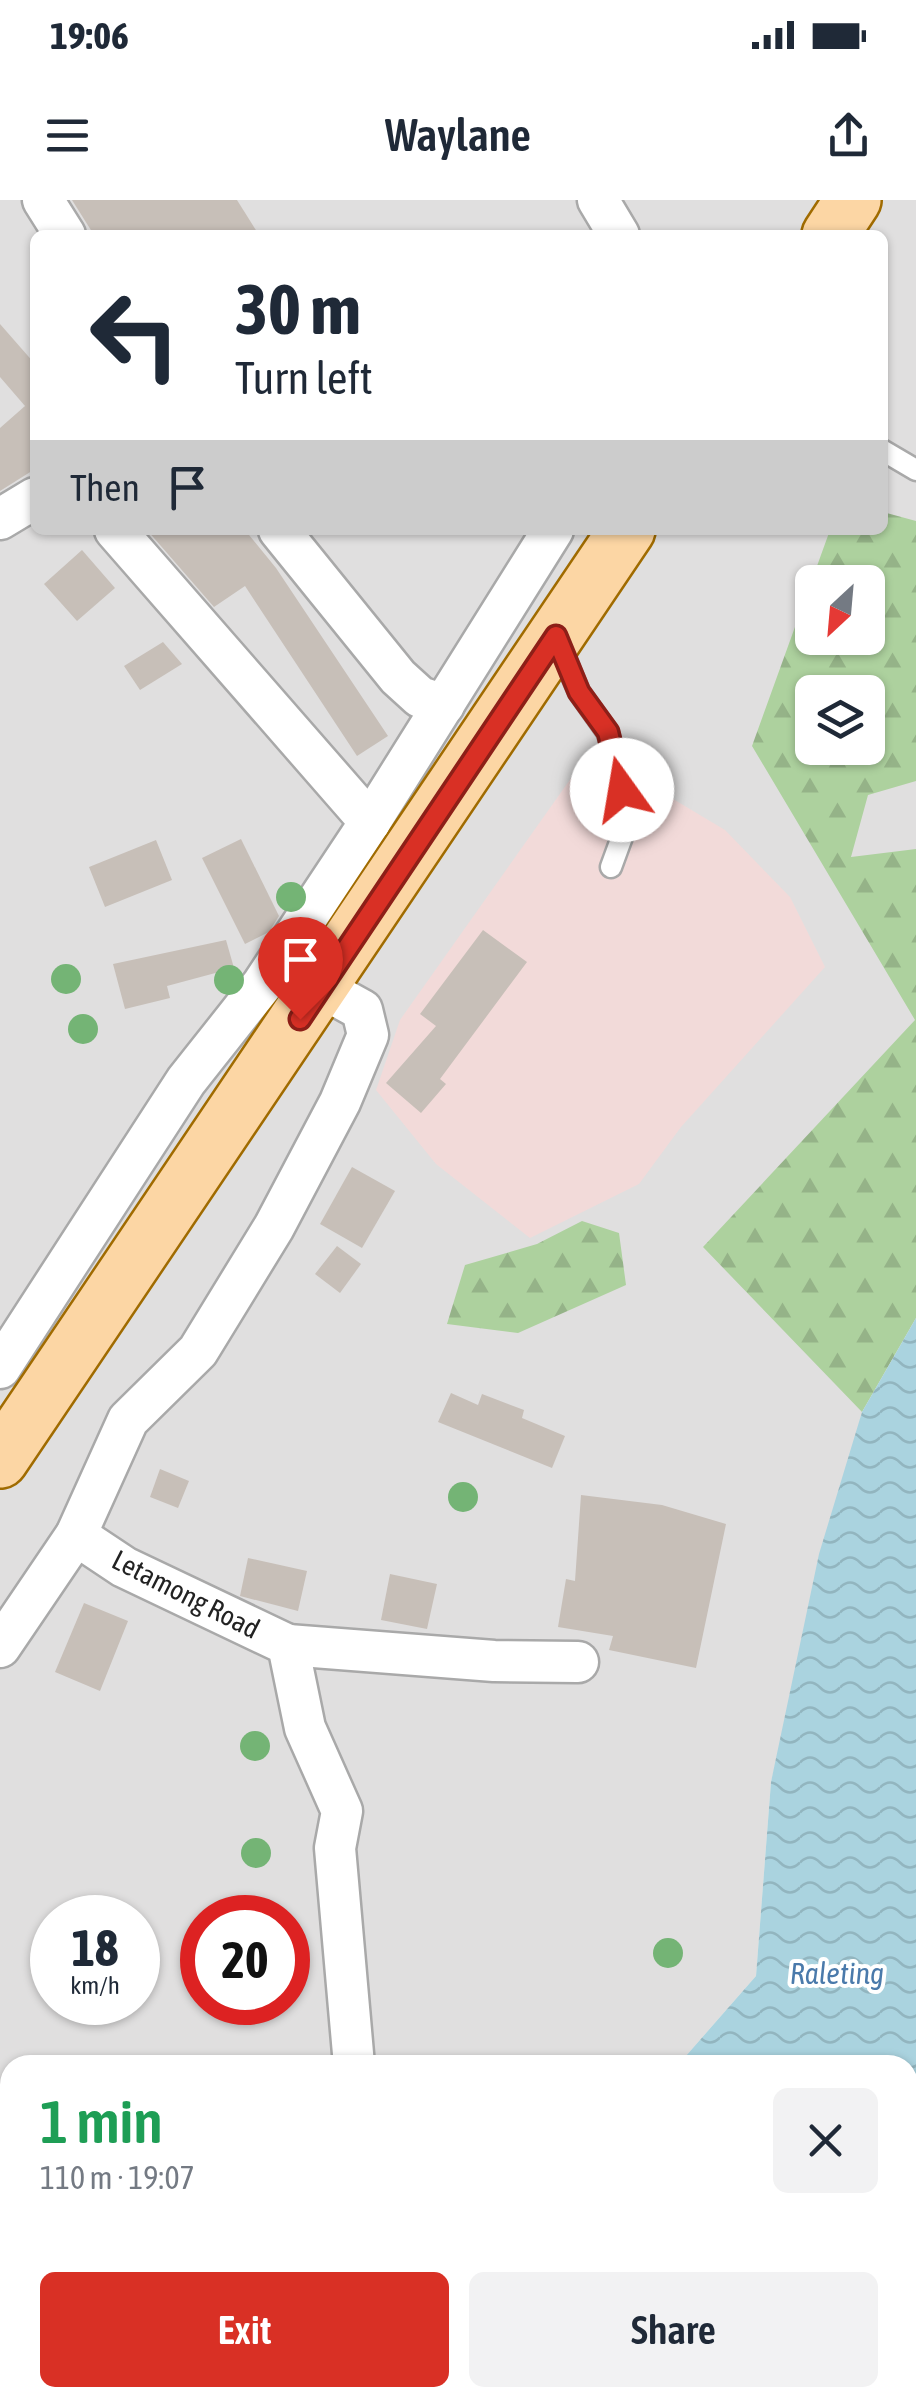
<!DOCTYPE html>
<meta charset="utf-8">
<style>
:root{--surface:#fff;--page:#f2f2f3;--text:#1f2937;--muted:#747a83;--accent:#d93025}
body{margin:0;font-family:"Asap Condensed",sans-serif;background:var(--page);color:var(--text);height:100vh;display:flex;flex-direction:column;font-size:38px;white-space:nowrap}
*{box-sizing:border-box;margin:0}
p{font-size:32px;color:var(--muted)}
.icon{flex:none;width:55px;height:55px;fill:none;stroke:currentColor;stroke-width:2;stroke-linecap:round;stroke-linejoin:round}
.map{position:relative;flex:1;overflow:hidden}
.details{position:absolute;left:0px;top:1855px;width:918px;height:352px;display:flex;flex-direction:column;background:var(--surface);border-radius:30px 30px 0 0;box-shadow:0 2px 8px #0004}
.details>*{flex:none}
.guide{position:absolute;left:30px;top:30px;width:858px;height:305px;border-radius:15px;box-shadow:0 2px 8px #0004;background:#fff;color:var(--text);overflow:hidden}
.needle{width:65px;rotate:206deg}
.buttons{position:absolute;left:795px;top:365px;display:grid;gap:20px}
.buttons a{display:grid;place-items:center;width:90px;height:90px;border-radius:15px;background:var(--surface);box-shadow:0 2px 8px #0004;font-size:50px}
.speed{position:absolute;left:30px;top:1695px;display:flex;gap:20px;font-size:50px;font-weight:700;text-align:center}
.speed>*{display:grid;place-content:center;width:130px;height:130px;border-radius:50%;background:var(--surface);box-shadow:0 2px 8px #0004;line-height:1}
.speed small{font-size:25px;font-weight:400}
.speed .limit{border:15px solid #d22;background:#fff;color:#111}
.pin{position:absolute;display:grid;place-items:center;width:85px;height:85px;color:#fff;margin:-102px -42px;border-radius:50% 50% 50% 0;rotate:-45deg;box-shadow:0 0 10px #0007}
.pin .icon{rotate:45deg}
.me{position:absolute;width:110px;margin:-55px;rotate:347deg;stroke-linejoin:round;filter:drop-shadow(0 0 8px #0008)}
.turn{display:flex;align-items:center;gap:35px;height:210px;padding:0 40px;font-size:45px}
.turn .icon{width:130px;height:130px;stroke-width:2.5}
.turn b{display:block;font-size:70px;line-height:85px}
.then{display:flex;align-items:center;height:95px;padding:0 40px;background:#0003;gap:20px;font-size:38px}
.round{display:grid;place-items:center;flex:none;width:105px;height:105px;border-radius:15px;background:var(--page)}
.summary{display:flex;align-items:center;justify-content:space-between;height:170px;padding:0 40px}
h1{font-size:60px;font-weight:600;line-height:75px;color:#1e9e55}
.action{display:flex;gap:20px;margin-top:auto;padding:20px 40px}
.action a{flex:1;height:115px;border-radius:15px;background:var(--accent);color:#fff;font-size:40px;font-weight:600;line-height:115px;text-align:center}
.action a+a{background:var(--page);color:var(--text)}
.status{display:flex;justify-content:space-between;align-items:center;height:70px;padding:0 50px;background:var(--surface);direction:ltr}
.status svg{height:28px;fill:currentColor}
header{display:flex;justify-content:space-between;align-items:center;height:130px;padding:0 40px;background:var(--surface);font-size:45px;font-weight:600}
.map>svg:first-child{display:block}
.residential{fill:#e0dfdf;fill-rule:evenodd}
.commercial{fill:#f2dad9}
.forest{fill:url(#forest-firs);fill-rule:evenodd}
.water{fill:url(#water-waves)}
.building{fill:#c7bfb8}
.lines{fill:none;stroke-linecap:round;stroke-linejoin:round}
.service-casing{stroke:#a9a9a9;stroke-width:25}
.minor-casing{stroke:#a9a9a9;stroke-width:45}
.primary-casing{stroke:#a06b00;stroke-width:60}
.service{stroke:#fff;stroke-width:20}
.minor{stroke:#fff;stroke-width:40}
.primary{stroke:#fcd6a4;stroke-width:55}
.tree{fill:#74b475}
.route-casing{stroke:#8d1f18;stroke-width:25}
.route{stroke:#d93025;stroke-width:18}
.labels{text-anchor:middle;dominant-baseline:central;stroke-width:8;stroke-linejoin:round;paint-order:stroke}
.street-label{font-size:28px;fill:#222;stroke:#fff}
.water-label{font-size:30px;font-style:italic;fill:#4a7aab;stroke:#fff}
</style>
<div class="status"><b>19:06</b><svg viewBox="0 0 49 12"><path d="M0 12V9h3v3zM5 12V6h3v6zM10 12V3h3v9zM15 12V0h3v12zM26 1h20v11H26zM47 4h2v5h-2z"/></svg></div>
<header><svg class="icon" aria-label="menu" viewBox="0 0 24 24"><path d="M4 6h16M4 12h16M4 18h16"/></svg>Waylane<svg class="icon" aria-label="share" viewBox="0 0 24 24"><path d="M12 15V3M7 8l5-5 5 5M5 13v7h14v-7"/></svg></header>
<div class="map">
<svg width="916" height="2206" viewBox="0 0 916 2206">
<defs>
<pattern id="forest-firs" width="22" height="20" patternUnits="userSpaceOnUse" patternTransform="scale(2.5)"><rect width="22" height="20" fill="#add19e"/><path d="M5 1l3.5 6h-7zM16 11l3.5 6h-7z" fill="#95b388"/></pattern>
<pattern id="water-waves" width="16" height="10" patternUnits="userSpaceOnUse" patternTransform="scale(2.5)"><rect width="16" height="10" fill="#aad3df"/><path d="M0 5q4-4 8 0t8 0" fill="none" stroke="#92b5bf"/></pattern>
</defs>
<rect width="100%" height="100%" fill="#f2efe9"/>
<path class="residential" d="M 0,0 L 916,0 L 916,1118 L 862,1212 L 771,1582 L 756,1776 L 678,1865 L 10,1865 L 10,2198 L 572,2198 L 570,2206 L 0,2206 ZM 35,35 L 882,35 L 882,330 L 35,330 ZM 812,382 L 868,382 L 868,438 L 812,438 ZM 812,492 L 868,492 L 868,548 L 812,548 ZM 52,1718 L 138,1718 L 138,1802 L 52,1802 ZM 202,1718 L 288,1718 L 288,1802 L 202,1802 Z"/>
<path class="commercial" d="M 591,550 L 725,630 L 790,697 L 825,767 L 681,927 L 639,984 L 530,1038 L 436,964 L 376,890 L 400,820 Z"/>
<g class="forest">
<path d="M 883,312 L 916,321 L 916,581 L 868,595 L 851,657 L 916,649 L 916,1118 L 862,1212 L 703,1047 L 915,820 L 752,546 L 830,330 L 882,330 ZM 812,382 L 868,382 L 868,438 L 812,438 ZM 812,492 L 868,492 L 868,548 L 812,548 Z"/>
<path d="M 582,1021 L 619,1033 L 626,1085 L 518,1133 L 447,1124 L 465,1065 L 537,1044 Z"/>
</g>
<path class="water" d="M 916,1118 L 916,2206 L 570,2206 L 572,2198 L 908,2198 L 908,1865 L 678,1865 L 756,1776 L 771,1582 L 819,1354 L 862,1212 Z"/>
<g class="building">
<path d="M 72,0 L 237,0 L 259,35 L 94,35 Z"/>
<path d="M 0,124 L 35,164 L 35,269 L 0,291 L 0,228 L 25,206 L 0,177 Z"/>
<path d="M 147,330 L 245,330 L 276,368 L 388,536 L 357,556 L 245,386 L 214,407 Z"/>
<path d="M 82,350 L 115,388 L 77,421 L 44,384 Z"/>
<path d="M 163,442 L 182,464 L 140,490 L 124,466 Z"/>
<path d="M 241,639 L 279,716 L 269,732 L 245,744 L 202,658 Z"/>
<path d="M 156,640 L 172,680 L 105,707 L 89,667 Z"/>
<path d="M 483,730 L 527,762 L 440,879 L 446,884 L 421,913 L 386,883 L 436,826 L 420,814 Z"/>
<path d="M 226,740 L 234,768 L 167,786 L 170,798 L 125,809 L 113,764 Z"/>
<path d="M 352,967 L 395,991 L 362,1048 L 320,1024 Z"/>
<path d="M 337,1046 L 361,1064 L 340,1093 L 315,1074 Z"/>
<path d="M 451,1193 L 478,1205 L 482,1194 L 524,1210 L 522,1218 L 565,1236 L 552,1268 L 438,1222 Z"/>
<path d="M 160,1269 L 189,1281 L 178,1308 L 150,1297 Z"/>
<path d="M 581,1295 L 662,1305 L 726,1324 L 696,1468 L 609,1450 L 613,1436 L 558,1427 L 566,1379 L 575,1381 Z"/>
<path d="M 248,1358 L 307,1371 L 298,1411 L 240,1396 Z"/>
<path d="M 390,1374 L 437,1384 L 427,1429 L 381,1420 Z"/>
<path d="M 84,1403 L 128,1421 L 100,1491 L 55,1472 Z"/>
</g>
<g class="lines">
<g class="service-casing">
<g id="service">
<path d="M 882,250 L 916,270"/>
<path d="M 558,443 L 579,492 L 608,533 L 622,590 L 626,626 L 611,667"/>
<path d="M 120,2206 L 120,2198"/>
</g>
</g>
<g class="minor-casing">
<g id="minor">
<path d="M 43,0 L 65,35"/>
<path d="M 598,0 L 619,35"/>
<path d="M 0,319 L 35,298"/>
<path d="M 115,330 L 370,622"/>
<path d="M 279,330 L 398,477 L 420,497 L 444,505"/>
<path d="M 0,1168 L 186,881 L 262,785 L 370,622 L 553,330"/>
<path d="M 76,1335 L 124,1367 L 288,1445 L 305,1528 L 342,1611 L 335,1648 L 354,1865"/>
<path d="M 288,1445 L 494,1461 L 578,1462"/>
<path d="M 0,1447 L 76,1335 L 128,1220 L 198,1151 L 274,1027 L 340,902 L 368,835 L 362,810 L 322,788"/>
<path d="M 372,2198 L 373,2206"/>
</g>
</g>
<g class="primary-casing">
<g id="primary">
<path d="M 830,35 L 853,0"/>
<path d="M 0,1260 L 627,330"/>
</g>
</g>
<use href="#service" class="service"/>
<use href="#minor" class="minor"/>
<use href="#primary" class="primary"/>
</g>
<g class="tree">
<circle cx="291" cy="697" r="15"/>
<circle cx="66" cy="779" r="15"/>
<circle cx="229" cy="780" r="15"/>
<circle cx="83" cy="829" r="15"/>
<circle cx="463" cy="1297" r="15"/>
<circle cx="255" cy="1546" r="15"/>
<circle cx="256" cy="1653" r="15"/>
<circle cx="668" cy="1753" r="15"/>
</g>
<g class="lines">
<g class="route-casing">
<path id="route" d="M 300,819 L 556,436 L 579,492 L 608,532 L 622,590"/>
</g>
<use href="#route" class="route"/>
</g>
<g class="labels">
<g class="street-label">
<text transform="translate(186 1394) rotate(27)">Letamong Road</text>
</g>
<g class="water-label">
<text x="837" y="1773">Raleting</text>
</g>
</g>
</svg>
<div class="buttons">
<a><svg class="needle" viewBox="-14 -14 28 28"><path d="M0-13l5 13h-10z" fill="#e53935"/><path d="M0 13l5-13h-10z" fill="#747a83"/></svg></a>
<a><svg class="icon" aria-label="layers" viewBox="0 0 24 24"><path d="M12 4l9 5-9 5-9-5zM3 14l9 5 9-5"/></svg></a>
</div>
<div class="speed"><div>18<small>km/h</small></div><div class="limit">20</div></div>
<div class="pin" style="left:300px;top:819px;background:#d93025"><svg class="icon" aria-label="arrive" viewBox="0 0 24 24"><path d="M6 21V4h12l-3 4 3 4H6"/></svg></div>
<svg class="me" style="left:622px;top:590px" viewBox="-20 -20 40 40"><circle r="19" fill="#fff"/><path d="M0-13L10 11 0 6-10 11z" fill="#d93025"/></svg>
<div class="guide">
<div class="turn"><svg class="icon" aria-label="left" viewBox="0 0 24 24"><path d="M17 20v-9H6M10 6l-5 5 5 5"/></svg><div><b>30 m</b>Turn left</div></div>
<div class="then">Then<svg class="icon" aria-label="arrive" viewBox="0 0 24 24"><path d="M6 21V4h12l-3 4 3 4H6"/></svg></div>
</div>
<section class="details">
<div class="summary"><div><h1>1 min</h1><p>110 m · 19:07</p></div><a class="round"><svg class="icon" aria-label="close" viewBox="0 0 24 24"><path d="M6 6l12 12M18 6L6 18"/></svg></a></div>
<div class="action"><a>Exit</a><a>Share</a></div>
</section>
</div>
